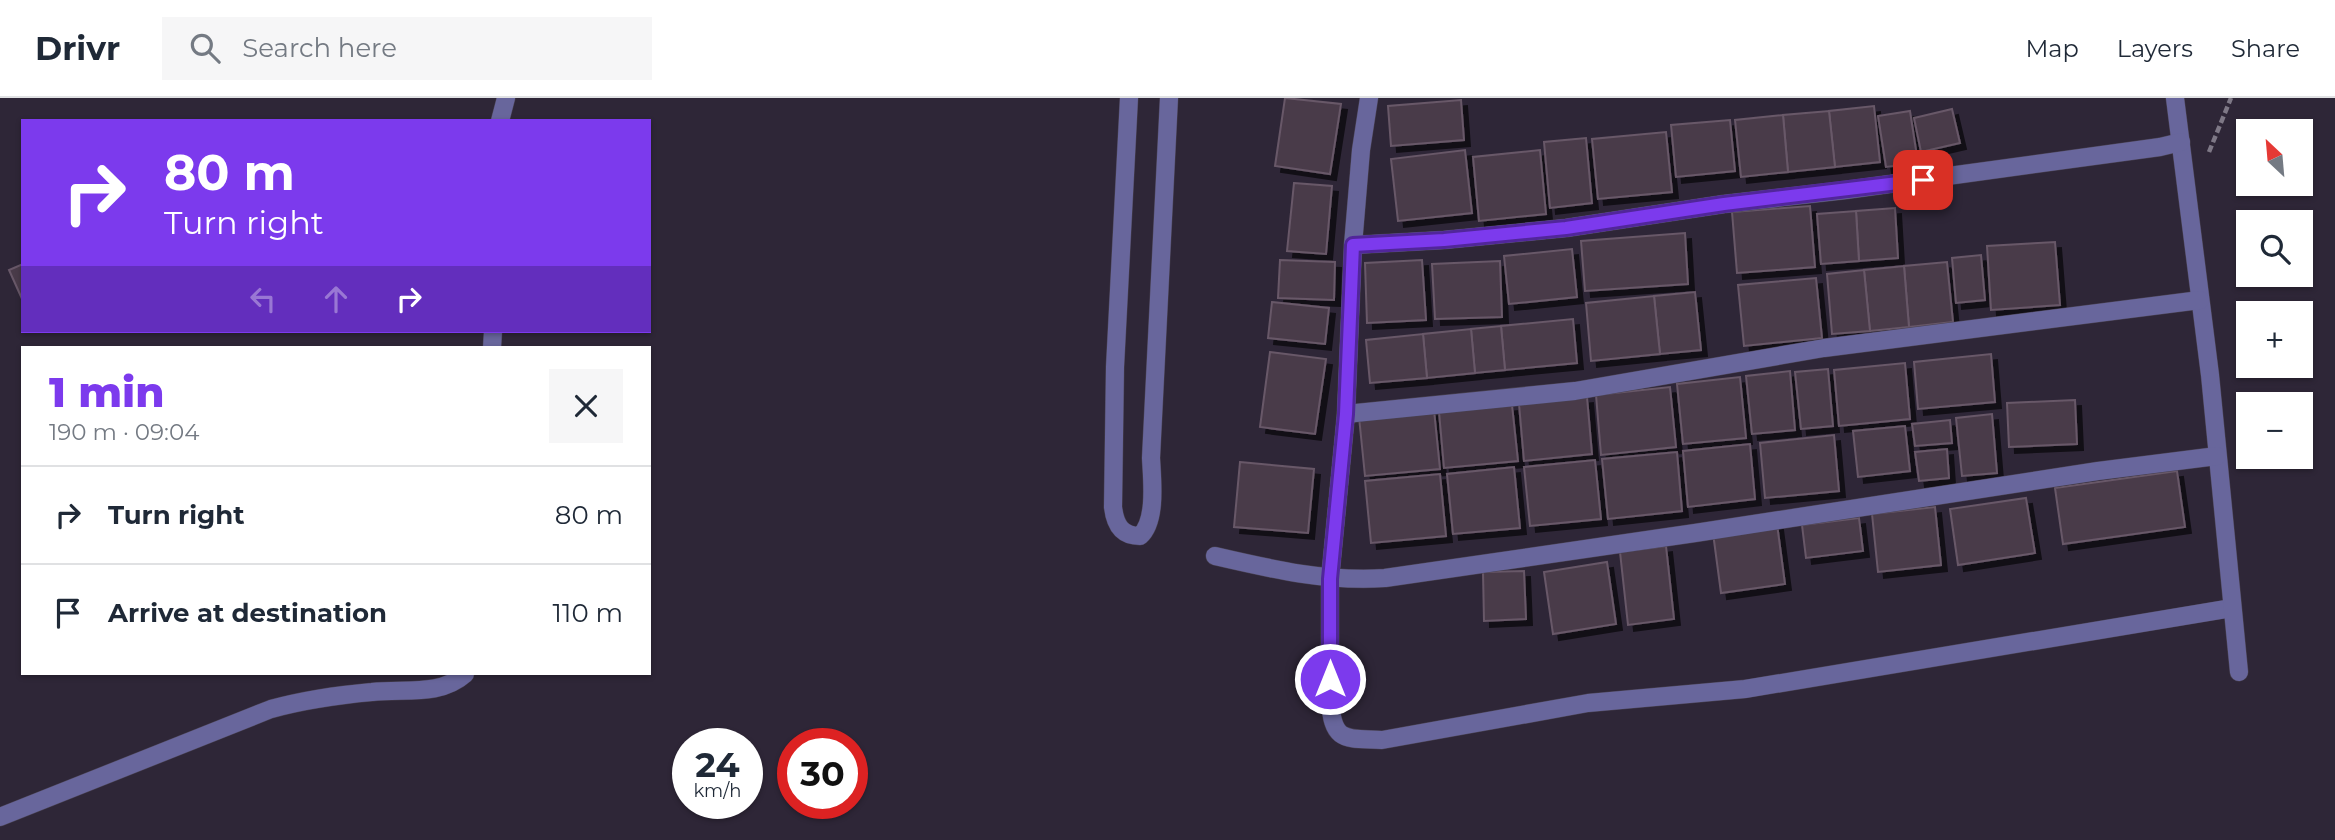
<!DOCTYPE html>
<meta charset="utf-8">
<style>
:root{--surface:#fff;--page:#f6f6f7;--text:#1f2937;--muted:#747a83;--line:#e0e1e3;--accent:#7c3aed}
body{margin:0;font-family:Montserrat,sans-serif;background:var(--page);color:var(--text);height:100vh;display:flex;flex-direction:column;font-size:26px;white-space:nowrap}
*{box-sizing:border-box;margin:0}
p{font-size:23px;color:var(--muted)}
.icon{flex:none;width:38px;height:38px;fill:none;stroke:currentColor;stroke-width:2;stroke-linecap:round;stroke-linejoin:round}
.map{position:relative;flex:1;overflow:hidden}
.panel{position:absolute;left:21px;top:248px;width:630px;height:329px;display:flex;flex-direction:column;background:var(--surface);border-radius:0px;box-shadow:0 2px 5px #0004}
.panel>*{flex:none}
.top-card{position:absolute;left:21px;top:21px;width:630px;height:214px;border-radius:0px;box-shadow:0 2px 5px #0004;background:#7c3aed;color:#fff;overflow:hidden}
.needle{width:46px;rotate:334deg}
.fabs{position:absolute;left:2236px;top:21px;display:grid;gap:14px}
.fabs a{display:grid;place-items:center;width:77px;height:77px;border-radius:0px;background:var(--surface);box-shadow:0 2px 5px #0004;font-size:35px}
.speed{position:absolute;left:672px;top:630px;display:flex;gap:14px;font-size:35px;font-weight:700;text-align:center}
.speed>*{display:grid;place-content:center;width:91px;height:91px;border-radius:50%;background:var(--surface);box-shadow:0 2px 5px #0004;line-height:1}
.speed small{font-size:18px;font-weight:400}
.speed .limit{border:10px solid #d22;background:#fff;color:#111}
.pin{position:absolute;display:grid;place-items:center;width:60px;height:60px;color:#fff;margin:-30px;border-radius:14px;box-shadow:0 4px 10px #0006}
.me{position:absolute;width:77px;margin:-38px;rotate:0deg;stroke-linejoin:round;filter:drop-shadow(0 0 5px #0008)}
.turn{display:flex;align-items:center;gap:24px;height:147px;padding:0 28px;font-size:32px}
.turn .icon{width:91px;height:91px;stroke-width:2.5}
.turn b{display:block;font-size:49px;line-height:60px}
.lanes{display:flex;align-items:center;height:66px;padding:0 28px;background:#0003;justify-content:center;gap:35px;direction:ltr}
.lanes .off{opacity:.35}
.round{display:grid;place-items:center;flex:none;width:74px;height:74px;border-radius:0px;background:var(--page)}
.overview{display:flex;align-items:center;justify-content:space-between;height:119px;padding:0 28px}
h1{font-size:42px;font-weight:800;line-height:52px;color:var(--accent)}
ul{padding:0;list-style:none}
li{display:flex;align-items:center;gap:21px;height:98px;padding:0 28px;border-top:2px solid var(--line)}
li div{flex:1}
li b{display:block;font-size:26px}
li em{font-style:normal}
header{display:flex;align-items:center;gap:42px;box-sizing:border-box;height:98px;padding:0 35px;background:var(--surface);border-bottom:2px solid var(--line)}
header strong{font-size:33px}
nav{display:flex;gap:38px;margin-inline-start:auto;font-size:24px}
.search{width:490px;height:63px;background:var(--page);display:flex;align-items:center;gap:18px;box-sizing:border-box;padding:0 24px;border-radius:0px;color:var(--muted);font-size:26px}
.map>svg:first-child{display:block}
.building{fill:#4a3b4a;stroke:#685868;stroke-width:2;filter:url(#shadow)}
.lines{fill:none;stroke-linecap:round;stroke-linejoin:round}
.minor-casing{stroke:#494252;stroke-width:19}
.path{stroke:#7e7886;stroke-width:4.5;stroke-dasharray:7 3.5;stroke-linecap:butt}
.minor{stroke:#68669c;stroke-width:18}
.route-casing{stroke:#51269a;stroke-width:18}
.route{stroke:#7c3aed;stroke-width:12}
</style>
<header>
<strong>Drivr</strong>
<div class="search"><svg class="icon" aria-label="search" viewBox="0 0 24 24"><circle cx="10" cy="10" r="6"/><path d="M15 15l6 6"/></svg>Search here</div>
<nav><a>Map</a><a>Layers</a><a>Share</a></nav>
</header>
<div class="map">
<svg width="2335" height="742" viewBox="0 0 2335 742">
<defs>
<filter id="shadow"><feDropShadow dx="6" dy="6" stdDeviation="0" flood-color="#0009"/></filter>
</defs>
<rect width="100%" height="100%" fill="#2e2637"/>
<g class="building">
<path d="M 1285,0 L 1341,6 L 1330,76 L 1275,68 Z"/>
<path d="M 1461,2 L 1464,42 L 1391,48 L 1388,8 Z"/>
<path d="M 1874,8 L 1880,64 L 1835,69 L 1829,13 Z"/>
<path d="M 1952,11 L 1960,45 L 1921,54 L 1914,20 Z"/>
<path d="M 1829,13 L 1835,69 L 1788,74 L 1783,17 Z"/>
<path d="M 1910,13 L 1918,65 L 1886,69 L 1878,18 Z"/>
<path d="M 1783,17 L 1788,74 L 1741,79 L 1735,22 Z"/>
<path d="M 1730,22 L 1735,73 L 1676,79 L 1671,27 Z"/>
<path d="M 1666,34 L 1672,94 L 1598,101 L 1592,41 Z"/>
<path d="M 1586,40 L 1592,105 L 1550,110 L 1544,44 Z"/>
<path d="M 1465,52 L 1472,115 L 1398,123 L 1391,61 Z"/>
<path d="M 1540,52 L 1546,116 L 1479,123 L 1473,59 Z"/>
<path d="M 1294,85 L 1332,88 L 1326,156 L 1287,153 Z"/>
<path d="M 1810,108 L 1815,169 L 1737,175 L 1732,114 Z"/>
<path d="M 1895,110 L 1898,160 L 1859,163 L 1856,113 Z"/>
<path d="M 1856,113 L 1859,163 L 1821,166 L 1817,116 Z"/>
<path d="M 1685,135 L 1688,186 L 1585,193 L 1581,143 Z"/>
<path d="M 2055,144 L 2060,207 L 1991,212 L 1987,148 Z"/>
<path d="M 1572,151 L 1577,199 L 1509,206 L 1504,158 Z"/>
<path d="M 1981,157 L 1985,202 L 1956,205 L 1952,160 Z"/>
<path d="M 1280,162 L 1335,164 L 1334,202 L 1278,200 Z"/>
<path d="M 1422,162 L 1426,222 L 1367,225 L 1365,165 Z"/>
<path d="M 1500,163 L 1502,219 L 1435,221 L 1432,166 Z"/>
<path d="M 1947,164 L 1953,224 L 1909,229 L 1904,168 Z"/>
<path d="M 23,166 L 23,203 L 9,172 Z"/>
<path d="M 1904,168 L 1909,229 L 1870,233 L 1864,172 Z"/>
<path d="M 1864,172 L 1870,233 L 1832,236 L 1827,176 Z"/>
<path d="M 1816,180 L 1822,240 L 1744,248 L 1738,187 Z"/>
<path d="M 1695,194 L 1701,252 L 1660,256 L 1654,198 Z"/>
<path d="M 1654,198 L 1660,256 L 1591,263 L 1586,205 Z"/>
<path d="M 1272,204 L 1329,210 L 1325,246 L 1268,240 Z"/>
<path d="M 1573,221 L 1577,265 L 1505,272 L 1501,228 Z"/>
<path d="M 1501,228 L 1505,272 L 1475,275 L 1471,231 Z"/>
<path d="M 1471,231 L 1475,275 L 1427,280 L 1423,236 Z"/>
<path d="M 1423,236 L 1427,280 L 1370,285 L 1366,242 Z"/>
<path d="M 1270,254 L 1326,261 L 1315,336 L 1260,329 Z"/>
<path d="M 1991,256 L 1995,304 L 1918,311 L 1914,264 Z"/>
<path d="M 1905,265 L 1910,321 L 1839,328 L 1834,272 Z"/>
<path d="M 1828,271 L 1833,328 L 1801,331 L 1795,274 Z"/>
<path d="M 1790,273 L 1795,332 L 1752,336 L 1746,278 Z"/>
<path d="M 1740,279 L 1746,340 L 1683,346 L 1677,286 Z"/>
<path d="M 1670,289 L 1676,349 L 1601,357 L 1596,297 Z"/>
<path d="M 1587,299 L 1592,356 L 1524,363 L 1519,306 Z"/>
<path d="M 2075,302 L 2077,346 L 2009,349 L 2007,305 Z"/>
<path d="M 1512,307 L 1518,363 L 1444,370 L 1439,314 Z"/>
<path d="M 1434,312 L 1440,371 L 1365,378 L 1359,319 Z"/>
<path d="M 1992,316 L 1997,375 L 1962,378 L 1956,320 Z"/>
<path d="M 1950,322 L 1952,345 L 1915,348 L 1912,326 Z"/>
<path d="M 1905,328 L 1910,373 L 1858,379 L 1853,333 Z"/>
<path d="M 1834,337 L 1839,393 L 1765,400 L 1760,345 Z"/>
<path d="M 1750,346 L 1755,401 L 1688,409 L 1683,353 Z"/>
<path d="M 1947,351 L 1949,380 L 1919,383 L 1915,354 Z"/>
<path d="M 1677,354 L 1682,413 L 1608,421 L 1602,361 Z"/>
<path d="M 1595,362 L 1601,421 L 1530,428 L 1524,369 Z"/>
<path d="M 1240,364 L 1314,371 L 1308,435 L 1234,429 Z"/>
<path d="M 1514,369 L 1520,430 L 1453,436 L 1447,376 Z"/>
<path d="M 2177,373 L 2185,429 L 2063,446 L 2055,390 Z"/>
<path d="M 1440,376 L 1446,438 L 1371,445 L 1365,383 Z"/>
<path d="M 2026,400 L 2035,455 L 1958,467 L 1950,411 Z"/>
<path d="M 1935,409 L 1941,467 L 1878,474 L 1872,416 Z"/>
<path d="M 1859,420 L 1863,453 L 1806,460 L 1802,427 Z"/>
<path d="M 1777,426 L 1785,486 L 1721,495 L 1713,435 Z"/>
<path d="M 1666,448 L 1674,521 L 1628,527 L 1620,454 Z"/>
<path d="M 1607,464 L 1616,526 L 1553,536 L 1544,474 Z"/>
<path d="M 1524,473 L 1526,521 L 1484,523 L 1483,474 Z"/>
</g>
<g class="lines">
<g class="minor-casing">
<g id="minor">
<path d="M 1129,0 L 1115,269 L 1113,409 C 1115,426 1121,438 1140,438 C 1157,423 1152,381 1151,360 L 1169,0"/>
<path d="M 1369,0 L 1361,52 L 1353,147 L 1346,316 L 1330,481 L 1330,603 C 1333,645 1345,640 1382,642 L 1588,605 L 1745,591 L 2232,510"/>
<path d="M 2175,0 L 2210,277 L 2239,574"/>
<path d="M 500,23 L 506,0"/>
<path d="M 1353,147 L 1444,142 L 1566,130 L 1724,106 L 1846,92 L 2160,49 L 2181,44"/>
<path d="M 492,250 L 493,233"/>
<path d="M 1346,316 L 1575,293 L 1824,250 L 2200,202"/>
<path d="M 1215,458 C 1271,471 1326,484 1385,480 L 1695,435 L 2098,373 L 2217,358"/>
<path d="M 0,719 L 271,611 C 304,602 338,597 372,594 C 404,590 439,599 465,576"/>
</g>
</g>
<path class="path" d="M 2209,54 L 2231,0"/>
<use href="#minor" class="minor"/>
</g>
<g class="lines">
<g class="route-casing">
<path id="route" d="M 1330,581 L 1330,481 L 1346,316 L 1353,147 L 1444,142 L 1566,130 L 1724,106 L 1923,82"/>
</g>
<use href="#route" class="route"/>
</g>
</svg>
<div class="fabs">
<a><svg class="needle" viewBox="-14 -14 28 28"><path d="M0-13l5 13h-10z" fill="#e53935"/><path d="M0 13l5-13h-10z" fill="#747a83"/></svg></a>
<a><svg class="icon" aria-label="search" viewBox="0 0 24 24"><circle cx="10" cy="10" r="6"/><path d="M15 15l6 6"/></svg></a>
<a>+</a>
<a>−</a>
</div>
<div class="speed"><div>24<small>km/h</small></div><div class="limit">30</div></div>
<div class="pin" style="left:1923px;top:82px;background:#d93025"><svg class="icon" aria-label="arrive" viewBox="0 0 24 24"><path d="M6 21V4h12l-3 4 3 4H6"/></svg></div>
<svg class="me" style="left:1330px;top:581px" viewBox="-20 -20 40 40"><circle r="17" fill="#7c3aed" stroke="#fff" stroke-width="3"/><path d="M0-11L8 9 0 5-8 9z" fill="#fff"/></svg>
<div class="top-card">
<div class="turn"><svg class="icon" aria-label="right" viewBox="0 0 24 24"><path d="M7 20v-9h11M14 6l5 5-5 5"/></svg><div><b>80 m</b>Turn right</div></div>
<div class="lanes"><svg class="icon off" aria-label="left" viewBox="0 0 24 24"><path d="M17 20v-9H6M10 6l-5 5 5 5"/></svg><svg class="icon off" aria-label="ahead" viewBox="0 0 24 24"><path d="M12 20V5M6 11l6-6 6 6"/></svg><svg class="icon" aria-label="right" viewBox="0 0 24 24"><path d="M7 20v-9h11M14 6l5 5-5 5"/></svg></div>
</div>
<section class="panel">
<div class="overview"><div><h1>1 min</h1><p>190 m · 09:04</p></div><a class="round"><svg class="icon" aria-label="close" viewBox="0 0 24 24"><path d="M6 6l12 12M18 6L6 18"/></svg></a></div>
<ul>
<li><svg class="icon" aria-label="right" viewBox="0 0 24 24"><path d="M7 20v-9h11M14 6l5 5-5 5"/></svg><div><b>Turn right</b></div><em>80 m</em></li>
<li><svg class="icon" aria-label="arrive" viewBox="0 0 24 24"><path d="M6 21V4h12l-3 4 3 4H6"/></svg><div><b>Arrive at destination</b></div><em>110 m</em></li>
</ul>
</section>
</div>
